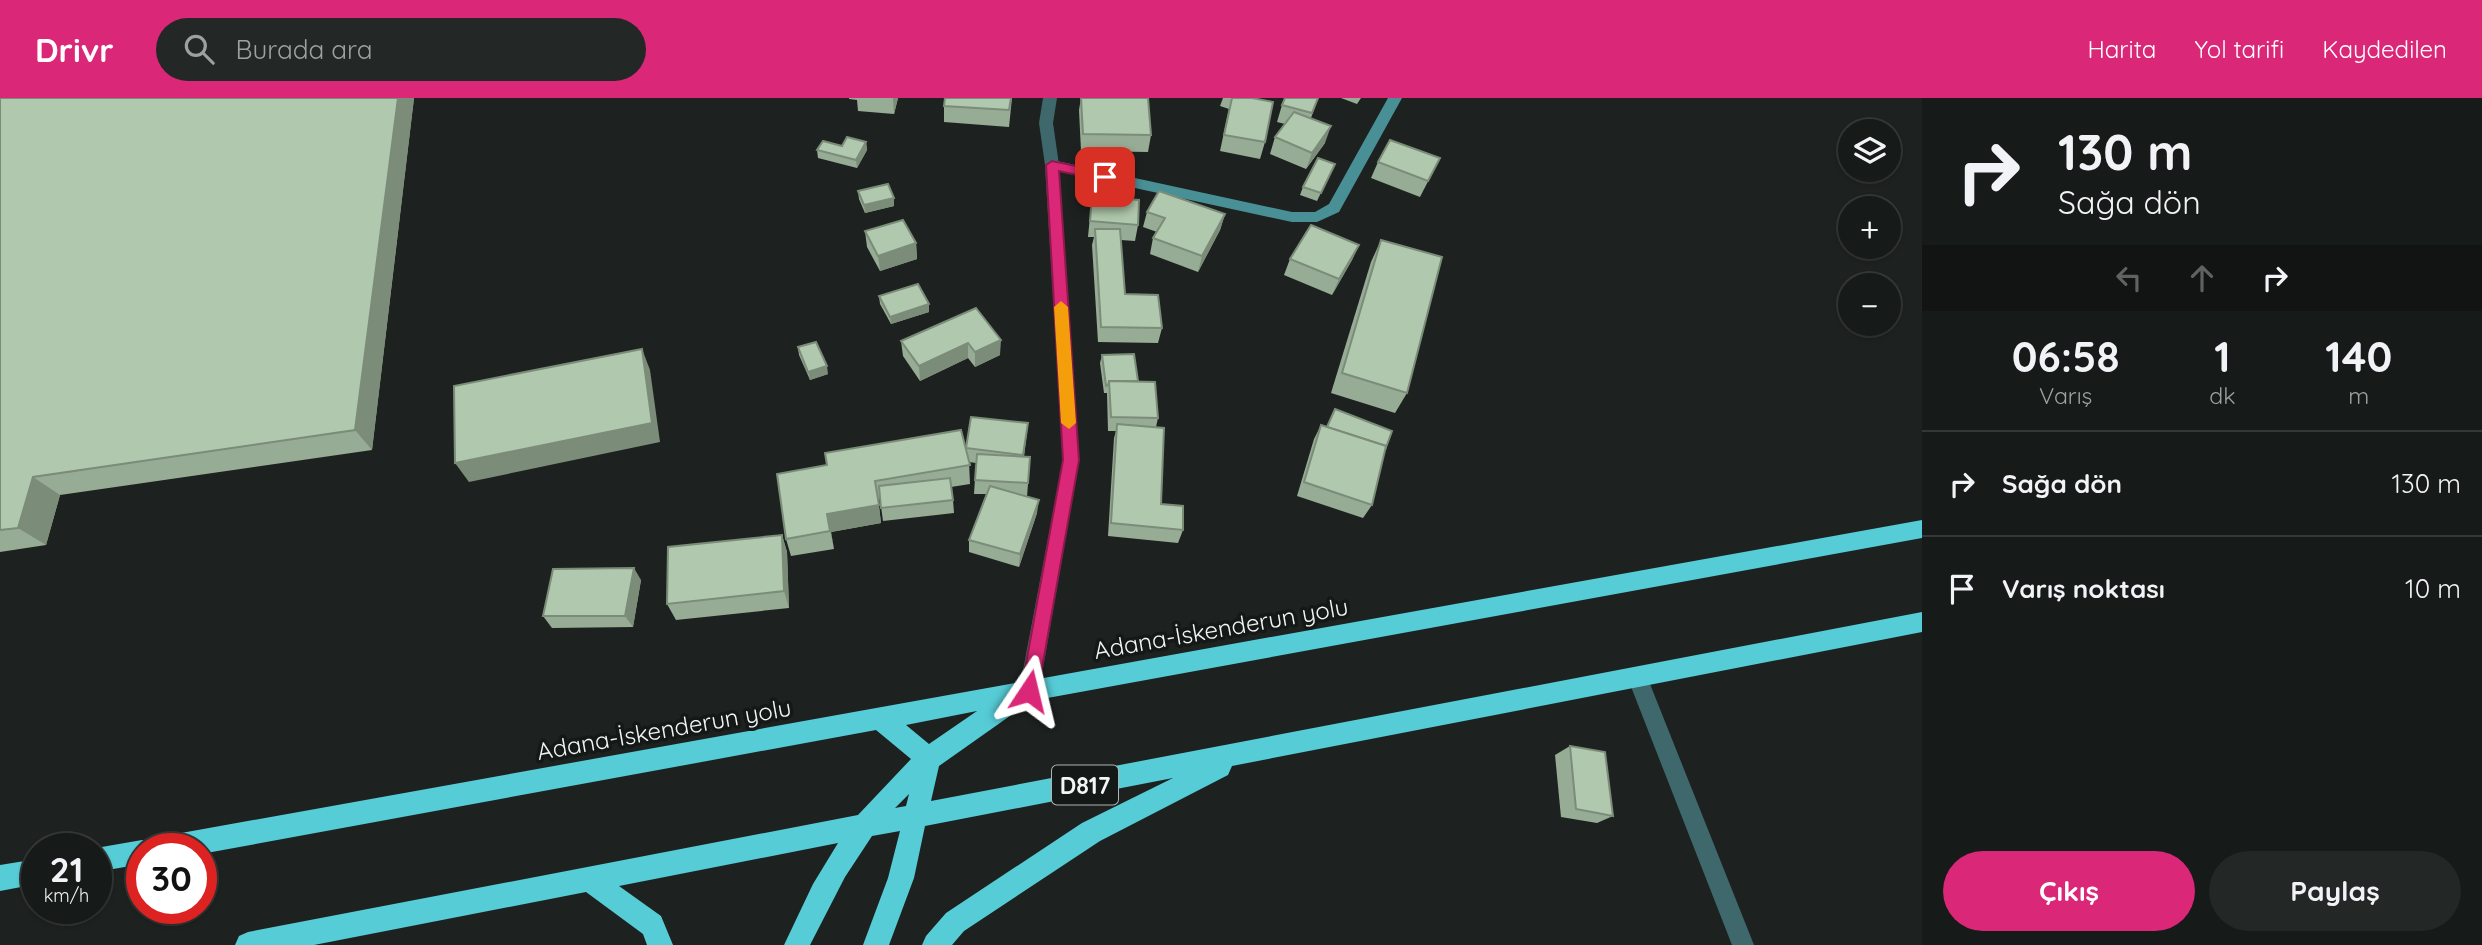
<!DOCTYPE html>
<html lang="tr">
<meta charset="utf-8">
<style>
:root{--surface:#161a18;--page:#232725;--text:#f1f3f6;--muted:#9ea1a2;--line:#353837;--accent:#db2777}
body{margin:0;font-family:Quicksand,sans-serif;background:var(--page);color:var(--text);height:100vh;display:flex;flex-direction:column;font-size:26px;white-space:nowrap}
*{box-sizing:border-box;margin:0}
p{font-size:23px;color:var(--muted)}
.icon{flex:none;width:38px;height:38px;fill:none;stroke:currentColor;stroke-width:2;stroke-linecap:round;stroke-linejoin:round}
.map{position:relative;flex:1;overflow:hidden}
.drawer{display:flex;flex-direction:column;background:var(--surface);width:560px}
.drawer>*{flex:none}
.banner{background:#161a18;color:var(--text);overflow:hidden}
.tools{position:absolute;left:1838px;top:21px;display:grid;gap:14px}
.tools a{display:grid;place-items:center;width:63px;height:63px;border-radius:50%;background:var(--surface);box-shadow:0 2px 5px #0004,0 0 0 2px var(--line);font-size:35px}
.speed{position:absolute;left:21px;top:735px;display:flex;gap:14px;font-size:35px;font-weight:700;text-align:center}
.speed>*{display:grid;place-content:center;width:91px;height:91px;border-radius:50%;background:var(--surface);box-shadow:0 2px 5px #0004,0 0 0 2px var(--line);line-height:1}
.speed small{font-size:18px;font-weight:400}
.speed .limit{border:10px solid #d22;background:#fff;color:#111}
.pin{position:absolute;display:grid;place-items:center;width:60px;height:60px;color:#fff;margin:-30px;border-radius:14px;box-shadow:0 4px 10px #0006}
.me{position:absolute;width:77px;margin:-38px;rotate:10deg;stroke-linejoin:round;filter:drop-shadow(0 0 5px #0008)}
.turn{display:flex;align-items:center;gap:24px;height:147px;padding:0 21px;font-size:32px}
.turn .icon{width:91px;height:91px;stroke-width:2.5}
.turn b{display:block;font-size:49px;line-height:60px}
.lanes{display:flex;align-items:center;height:66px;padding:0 21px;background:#0003;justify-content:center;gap:35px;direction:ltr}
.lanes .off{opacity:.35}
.eta{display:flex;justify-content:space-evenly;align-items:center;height:119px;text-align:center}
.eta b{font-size:42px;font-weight:700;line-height:49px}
.primary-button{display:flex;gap:14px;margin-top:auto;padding:14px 21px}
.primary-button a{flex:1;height:80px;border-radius:42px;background:var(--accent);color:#fff;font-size:28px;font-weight:700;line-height:80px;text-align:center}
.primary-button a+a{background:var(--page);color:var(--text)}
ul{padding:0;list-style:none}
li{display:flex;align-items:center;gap:21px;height:105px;padding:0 21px;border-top:2px solid var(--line)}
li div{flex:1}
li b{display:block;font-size:26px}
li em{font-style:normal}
header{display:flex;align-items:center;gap:42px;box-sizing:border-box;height:98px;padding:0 35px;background:var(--accent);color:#fff}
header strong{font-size:33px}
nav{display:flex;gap:38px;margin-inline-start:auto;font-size:24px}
.search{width:490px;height:63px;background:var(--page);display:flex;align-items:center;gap:18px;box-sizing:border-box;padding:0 24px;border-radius:38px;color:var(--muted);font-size:26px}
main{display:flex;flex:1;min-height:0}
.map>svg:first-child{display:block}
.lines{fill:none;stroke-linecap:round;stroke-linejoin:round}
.lane{fill:#3e686c;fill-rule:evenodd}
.street{fill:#3e686c;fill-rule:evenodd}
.secondary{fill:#499096;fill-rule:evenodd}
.highway{fill:#56ccd6;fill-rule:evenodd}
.wall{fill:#97ac95}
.shaded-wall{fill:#7b8c79}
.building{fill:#b0c8ad;stroke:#7b8c79;stroke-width:2}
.route{fill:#db2777;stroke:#8e194d;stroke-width:2}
.slow{fill:#f59e0b}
.labels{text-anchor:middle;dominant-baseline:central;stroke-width:7;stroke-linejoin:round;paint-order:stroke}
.shield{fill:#141917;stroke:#afb4b2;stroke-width:2}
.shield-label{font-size:23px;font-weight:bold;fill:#f2f6f4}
.street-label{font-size:24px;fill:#f2f6f4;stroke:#141917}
</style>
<header>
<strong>Drivr</strong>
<div class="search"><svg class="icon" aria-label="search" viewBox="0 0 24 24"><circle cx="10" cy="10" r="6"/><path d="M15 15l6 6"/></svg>Burada ara</div>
<nav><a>Harita</a><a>Yol tarifi</a><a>Kaydedilen</a></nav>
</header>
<main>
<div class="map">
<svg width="1922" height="847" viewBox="0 0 1922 847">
<rect width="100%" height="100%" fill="#1d2220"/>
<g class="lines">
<path class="lane" d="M 1638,572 L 1645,575 L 1648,581 L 1754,847 L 1732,847 L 1628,581 L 1631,575 Z"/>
<path class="street" d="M 1043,0 L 1057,0 L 1053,25 L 1059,67 L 1079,362 L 1039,593 L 1036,599 L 1029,602 L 1022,599 L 1019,593 L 1063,362 L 1045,67 L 1039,25 Z"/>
<path class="secondary" d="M 1388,0 L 1402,0 L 1339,114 L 1317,124 L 1292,124 L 1052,72 L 1045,67 L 1052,62 L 1292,114 L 1315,114 L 1329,106 Z"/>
<g class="highway">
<path d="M 1922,422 L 1922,440 L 1031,603 L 939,668 L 931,703 L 1922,514 L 1922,534 L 1232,668 L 1228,677 L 1100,743 L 964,833 L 952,847 L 922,847 L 926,838 L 946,815 L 1082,725 L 1173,680 L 925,728 L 914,780 L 889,847 L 863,847 L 888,780 L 900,733 L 872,738 L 845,779 L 810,847 L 784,847 L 813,786 L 838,745 L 619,788 L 661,818 L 673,847 L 647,847 L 643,836 L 586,794 L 314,847 L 235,847 L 239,838 L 248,834 L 858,717 L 911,661 L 876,632 L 201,756 L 201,751 L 142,751 L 142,766 L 96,774 L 96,751 L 93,751 L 96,750 L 142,742 L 149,745 L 159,739 ZM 977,613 L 929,646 L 906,627 ZM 909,696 L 906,708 L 895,710 Z"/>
<path d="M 37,761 L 37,786 L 0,793 L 0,767 Z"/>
</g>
</g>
<g class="wall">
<path d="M 0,0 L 414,0 L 372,352 L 60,397 L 46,447 L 0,454 Z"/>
<path d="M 849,0 L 898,0 L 894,16 L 858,13 L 857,2 L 849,1 Z"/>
<path d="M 945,0 L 1012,0 L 1009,29 L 944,24 L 944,8 Z"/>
<path d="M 1081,0 L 1148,0 L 1151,37 L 1148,54 L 1081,53 L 1079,12 Z"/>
<path d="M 1223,0 L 1252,0 L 1265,44 L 1260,61 L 1220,53 L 1229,11 L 1220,8 Z"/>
<path d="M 1318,0 L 1311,20 L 1325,45 L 1306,71 L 1270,56 L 1275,39 L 1285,26 L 1277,24 L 1282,7 Z"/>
<path d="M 1341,0 L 1361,0 L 1357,6 Z"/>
<path d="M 866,44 L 867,52 L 857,70 L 818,60 L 817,52 Z"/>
<path d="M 1440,60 L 1420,99 L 1371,80 L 1378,64 Z"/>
<path d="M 1331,74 L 1317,103 L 1300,97 L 1303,89 Z"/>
<path d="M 858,93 L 894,100 L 894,108 L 865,115 L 859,101 Z"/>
<path d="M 1088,99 L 1113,100 L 1138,127 L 1135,143 L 1121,142 L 1125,196 L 1162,230 L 1158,245 L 1098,244 L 1092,147 L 1094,139 L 1088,139 L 1091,108 L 1086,107 Z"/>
<path d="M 1147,114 L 1225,116 L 1220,132 L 1198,174 L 1150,156 L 1153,140 L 1157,134 L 1143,129 Z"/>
<path d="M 865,133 L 916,145 L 917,161 L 880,173 L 867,149 Z"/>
<path d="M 1381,142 L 1407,295 L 1395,315 L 1331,295 L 1371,164 Z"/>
<path d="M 1359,147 L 1352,162 L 1332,197 L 1284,177 L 1290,161 Z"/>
<path d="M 879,198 L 929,206 L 929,214 L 891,226 L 880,206 Z"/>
<path d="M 976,210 L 1000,257 L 975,269 L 968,260 L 920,283 L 903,258 L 901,243 Z"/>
<path d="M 798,249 L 828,276 L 810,282 L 799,257 Z"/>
<path d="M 1102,257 L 1138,283 L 1158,320 L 1156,329 L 1161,406 L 1183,432 L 1178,445 L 1108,438 L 1114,340 L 1116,333 L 1108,333 L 1107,295 L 1104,295 L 1100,265 Z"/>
<path d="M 1335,311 L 1385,351 L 1372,407 L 1363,420 L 1297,398 L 1314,341 L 1321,327 L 1327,329 Z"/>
<path d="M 971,319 L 1028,325 L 1024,359 L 1030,359 L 1027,399 L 1037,415 L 1019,469 L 969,454 L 969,442 L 986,396 L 974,396 L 976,365 L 969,364 L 970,386 L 951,389 L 953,402 L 954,415 L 883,423 L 880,401 L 878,401 L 881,425 L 831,434 L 834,451 L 791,458 L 786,441 L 777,376 L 966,352 Z"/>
<path d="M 782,437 L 787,454 L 789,510 L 676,522 L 667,506 Z"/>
<path d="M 641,482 L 633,529 L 552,530 L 543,518 Z"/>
<path d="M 1570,648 L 1613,718 L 1597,725 L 1561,719 L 1555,657 Z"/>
</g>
<g class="shaded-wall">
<path d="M 398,0 L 414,0 L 372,352 L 355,332 Z"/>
<path d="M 893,0 L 898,0 L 894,16 Z"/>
<path d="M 1331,28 L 1325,45 L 1306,71 L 1312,55 Z"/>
<path d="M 866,44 L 867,52 L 857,70 L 856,62 Z"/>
<path d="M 894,100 L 894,108 L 865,115 L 864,107 Z"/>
<path d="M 1225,116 L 1220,132 L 1198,174 L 1202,158 Z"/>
<path d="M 916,145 L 917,161 L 880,173 L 878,158 Z"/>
<path d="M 1359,147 L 1352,162 L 1332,197 L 1339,181 Z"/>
<path d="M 929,206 L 929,214 L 891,226 L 890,219 Z"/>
<path d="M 1001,242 L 1000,257 L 975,269 L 975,254 Z"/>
<path d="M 968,245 L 968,260 L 920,283 L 919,268 Z"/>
<path d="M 642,251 L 650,272 L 660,344 L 469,384 L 455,365 Z"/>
<path d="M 827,268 L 828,276 L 810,282 L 808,274 Z"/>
<path d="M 33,379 L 60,397 L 46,447 L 18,430 Z"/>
<path d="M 1039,402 L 1037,415 L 1019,469 L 1020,456 Z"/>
<path d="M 879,407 L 881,425 L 831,434 L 834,451 L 827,416 Z"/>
<path d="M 782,437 L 787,454 L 789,510 L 784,493 Z"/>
<path d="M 634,470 L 641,482 L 633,529 L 625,518 Z"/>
</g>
<g class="building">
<path d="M 0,0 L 398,0 L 355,332 L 33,379 L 18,430 L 0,432 Z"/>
<path d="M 945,0 L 1011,0 L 1009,12 L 944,8 Z"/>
<path d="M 1081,0 L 1148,0 L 1151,37 L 1083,36 Z"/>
<path d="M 1232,0 L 1252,0 L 1273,4 L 1265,44 L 1224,37 Z"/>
<path d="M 1285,0 L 1318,0 L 1312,15 L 1282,7 Z"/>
<path d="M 1294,14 L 1331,28 L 1312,55 L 1275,39 Z"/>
<path d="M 847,39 L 866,44 L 856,62 L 817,52 L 823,43 L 842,48 Z"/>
<path d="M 1390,42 L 1440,60 L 1428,83 L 1378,64 Z"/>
<path d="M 1318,60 L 1335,66 L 1321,95 L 1303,89 Z"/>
<path d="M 1091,85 L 1115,89 L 1112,100 L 1092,98 L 1092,99 L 1088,99 Z"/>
<path d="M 888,86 L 894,100 L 864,107 L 858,93 Z"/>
<path d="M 1159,93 L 1225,116 L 1202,158 L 1153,140 L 1165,120 L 1147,114 Z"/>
<path d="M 1092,98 L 1139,102 L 1138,127 L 1090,123 Z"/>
<path d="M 903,122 L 916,145 L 878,158 L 865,133 Z"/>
<path d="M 1311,127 L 1359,147 L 1339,181 L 1290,161 Z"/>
<path d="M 1095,131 L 1120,131 L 1125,196 L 1158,197 L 1162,230 L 1101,229 Z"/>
<path d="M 1381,142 L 1442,159 L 1407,295 L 1342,275 Z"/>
<path d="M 918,186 L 929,206 L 890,219 L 879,198 Z"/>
<path d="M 976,210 L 1001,242 L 975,254 L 968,245 L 919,268 L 901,243 Z"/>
<path d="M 816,244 L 827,268 L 808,274 L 798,249 Z"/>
<path d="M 642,251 L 652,325 L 455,365 L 454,288 Z"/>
<path d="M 1134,256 L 1138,283 L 1109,283 L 1108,287 L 1106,288 L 1102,257 Z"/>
<path d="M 1109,283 L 1155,284 L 1158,320 L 1111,319 Z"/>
<path d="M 1335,311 L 1392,333 L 1385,352 L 1386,348 L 1327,329 Z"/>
<path d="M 971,319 L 1028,325 L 1023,357 L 966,350 Z"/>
<path d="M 1117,326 L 1164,330 L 1161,406 L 1183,408 L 1183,432 L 1111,425 Z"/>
<path d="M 1321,327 L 1386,348 L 1372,407 L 1304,384 Z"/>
<path d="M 961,332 L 970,367 L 875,383 L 879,407 L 827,416 L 830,433 L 786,441 L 777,376 L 827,367 L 825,355 Z"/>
<path d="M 977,356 L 1030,359 L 1028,385 L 975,382 Z"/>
<path d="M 950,380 L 953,402 L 881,410 L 879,388 Z"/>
<path d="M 990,388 L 1039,402 L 1020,456 L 969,442 Z"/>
<path d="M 782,437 L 784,493 L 667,506 L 668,449 Z"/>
<path d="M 634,470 L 625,518 L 543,518 L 553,471 Z"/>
<path d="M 1570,648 L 1605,654 L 1613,718 L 1576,711 Z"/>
</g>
<path class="route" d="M 1052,63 L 1105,74 L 1112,79 L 1105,83 L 1059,73 L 1079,362 L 1038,593 L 1036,599 L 1029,601 L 1023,599 L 1021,593 L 1063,362 L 1046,67 Z"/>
<path class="slow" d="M 1061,203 L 1068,209 L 1076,325 L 1069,331 L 1061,325 L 1054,209 Z"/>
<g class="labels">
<rect class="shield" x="1052" y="667.5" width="66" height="39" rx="5"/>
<g class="shield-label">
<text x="1085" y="687">D817</text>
</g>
<g class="street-label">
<text transform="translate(1221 530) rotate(-10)">Adana-İskenderun yolu</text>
<text transform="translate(664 631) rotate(-10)">Adana-İskenderun yolu</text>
</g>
</g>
</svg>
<div class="tools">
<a><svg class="icon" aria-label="layers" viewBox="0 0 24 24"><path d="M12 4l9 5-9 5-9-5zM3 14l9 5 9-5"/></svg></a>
<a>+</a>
<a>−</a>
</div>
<div class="speed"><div>21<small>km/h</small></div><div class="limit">30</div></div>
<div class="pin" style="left:1105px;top:79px;background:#d93025"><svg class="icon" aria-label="arrive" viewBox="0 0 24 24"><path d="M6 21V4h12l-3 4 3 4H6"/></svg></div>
<svg class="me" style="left:1029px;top:593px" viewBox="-20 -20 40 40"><path d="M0-17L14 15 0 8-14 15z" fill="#db2777" stroke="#fff" stroke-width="4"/></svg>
</div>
<section class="drawer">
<div class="banner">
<div class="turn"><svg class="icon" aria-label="right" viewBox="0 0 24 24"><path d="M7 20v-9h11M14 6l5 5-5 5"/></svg><div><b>130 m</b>Sağa dön</div></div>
<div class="lanes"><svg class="icon off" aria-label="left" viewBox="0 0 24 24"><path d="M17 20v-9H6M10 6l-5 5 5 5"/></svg><svg class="icon off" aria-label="ahead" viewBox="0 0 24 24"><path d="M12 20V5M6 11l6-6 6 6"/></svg><svg class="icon" aria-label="right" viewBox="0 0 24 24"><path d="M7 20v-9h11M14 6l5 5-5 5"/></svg></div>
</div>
<div class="eta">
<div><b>06:58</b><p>Varış</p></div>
<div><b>1</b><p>dk</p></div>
<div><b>140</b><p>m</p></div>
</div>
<ul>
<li><svg class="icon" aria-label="right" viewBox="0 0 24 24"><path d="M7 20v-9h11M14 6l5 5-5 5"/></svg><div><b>Sağa dön</b></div><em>130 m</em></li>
<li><svg class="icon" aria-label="arrive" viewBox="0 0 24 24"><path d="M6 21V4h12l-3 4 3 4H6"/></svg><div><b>Varış noktası</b></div><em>10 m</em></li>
</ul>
<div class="primary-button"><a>Çıkış</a><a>Paylaş</a></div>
</section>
</main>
